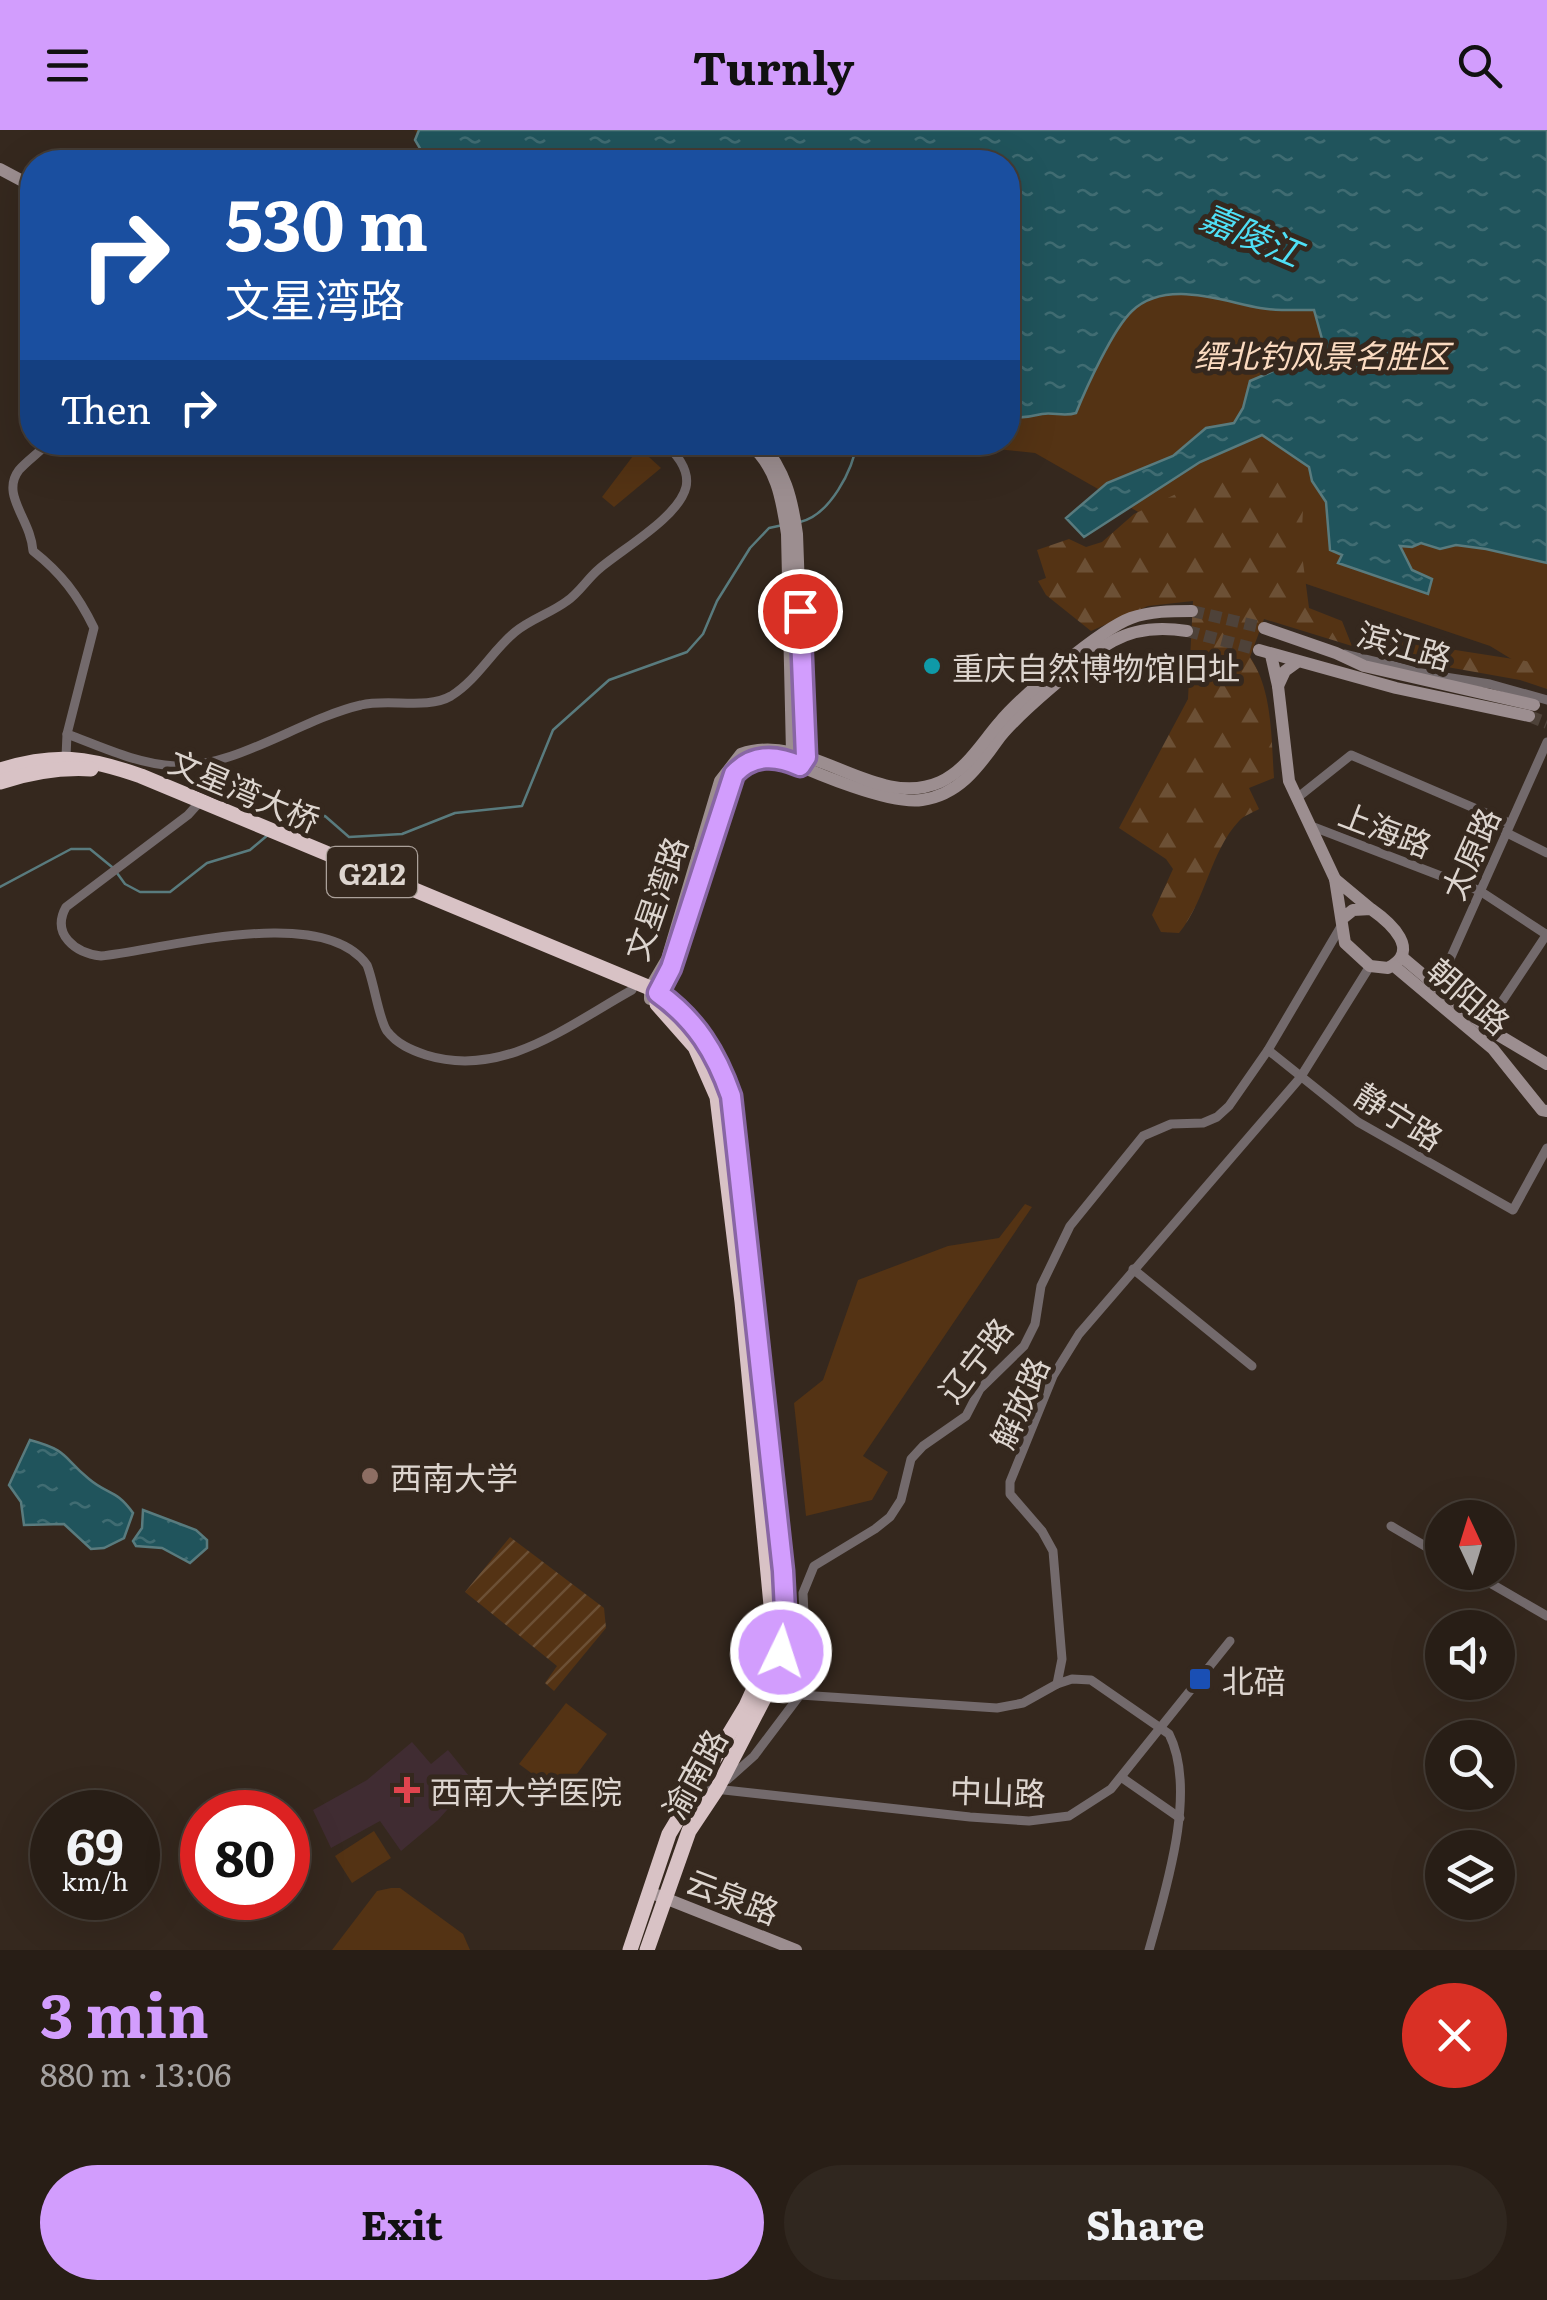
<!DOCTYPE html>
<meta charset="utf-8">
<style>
:root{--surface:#281e16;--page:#30271f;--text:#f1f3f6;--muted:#a5a2a1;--line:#443c35;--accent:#d29dfd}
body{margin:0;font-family:Literata,"Noto Sans SC",serif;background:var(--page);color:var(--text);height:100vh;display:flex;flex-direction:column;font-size:38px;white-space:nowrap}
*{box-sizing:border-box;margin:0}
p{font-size:32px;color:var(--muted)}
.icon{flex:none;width:55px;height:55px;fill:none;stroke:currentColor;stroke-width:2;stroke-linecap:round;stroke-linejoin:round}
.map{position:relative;height:1820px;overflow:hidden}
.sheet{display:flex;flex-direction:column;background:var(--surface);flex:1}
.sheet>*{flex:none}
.hud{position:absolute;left:20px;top:20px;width:1000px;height:305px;border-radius:40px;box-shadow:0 10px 40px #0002,0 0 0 2px var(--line);background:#1a4fa0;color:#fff;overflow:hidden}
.needle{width:65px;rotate:356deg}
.controls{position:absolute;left:1425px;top:1370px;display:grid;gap:20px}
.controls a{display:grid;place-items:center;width:90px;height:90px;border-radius:50%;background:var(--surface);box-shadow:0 10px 40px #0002,0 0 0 2px var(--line);font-size:50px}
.speed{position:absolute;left:30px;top:1660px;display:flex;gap:20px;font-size:50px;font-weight:700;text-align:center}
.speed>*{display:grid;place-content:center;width:130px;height:130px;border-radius:50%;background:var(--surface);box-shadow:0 10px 40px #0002,0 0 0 2px var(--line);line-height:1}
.speed small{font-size:25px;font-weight:400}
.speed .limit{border:15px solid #d22;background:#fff;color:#111}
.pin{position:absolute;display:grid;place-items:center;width:85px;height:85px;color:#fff;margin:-42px;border:5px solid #fff;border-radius:50%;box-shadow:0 2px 10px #0007}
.me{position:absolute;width:110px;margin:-55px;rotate:4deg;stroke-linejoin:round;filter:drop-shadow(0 0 8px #0008)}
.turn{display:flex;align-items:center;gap:35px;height:210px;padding:0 40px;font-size:45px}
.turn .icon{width:130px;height:130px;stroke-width:2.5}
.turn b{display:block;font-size:70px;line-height:85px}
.then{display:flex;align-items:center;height:95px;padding:0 40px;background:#0003;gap:20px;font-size:38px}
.round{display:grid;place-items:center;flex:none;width:105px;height:105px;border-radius:52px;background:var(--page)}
.head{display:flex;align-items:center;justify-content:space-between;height:170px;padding:0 40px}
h1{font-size:60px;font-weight:700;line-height:75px;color:var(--accent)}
.action{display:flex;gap:20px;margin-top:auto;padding:20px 40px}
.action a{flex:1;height:115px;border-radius:60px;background:var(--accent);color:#111;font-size:40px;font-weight:700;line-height:115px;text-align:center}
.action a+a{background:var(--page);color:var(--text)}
header{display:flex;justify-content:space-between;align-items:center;height:130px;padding:0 40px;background:var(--accent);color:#111;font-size:45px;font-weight:700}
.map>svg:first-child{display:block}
.medical{fill:#402c32}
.green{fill:#543314}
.forest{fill:url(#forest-firs)}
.garden{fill:url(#garden-furrows)}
.water{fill:url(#water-ripples);stroke:#597b7e;stroke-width:2.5}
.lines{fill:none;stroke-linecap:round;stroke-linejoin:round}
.stream{stroke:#597b7e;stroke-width:2.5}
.secondary-tunnel{stroke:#4e4239;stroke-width:12;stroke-dasharray:12 6;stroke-linecap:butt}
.street{stroke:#736a6c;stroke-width:9}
.secondary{stroke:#9c8e90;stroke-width:12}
.highway{stroke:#d8c2c5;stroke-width:15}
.route-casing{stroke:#8866a4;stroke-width:25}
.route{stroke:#d29dfd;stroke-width:18}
.culture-dot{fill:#0f9aa8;stroke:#35281e;stroke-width:4}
.education-dot{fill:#8d6e63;stroke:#35281e;stroke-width:4}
.transit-dot{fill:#1a4fb4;stroke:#35281e;stroke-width:4}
.health-dot{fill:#e0444e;stroke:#35281e;stroke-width:4}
.labels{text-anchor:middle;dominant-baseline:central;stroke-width:10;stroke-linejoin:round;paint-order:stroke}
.shield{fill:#35281e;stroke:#aba19a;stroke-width:2.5}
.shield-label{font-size:30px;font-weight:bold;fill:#ddd5cf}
.park-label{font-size:32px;font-style:italic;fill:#fbdbc1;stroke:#35281e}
.street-label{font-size:32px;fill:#ddd5cf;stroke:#35281e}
.poi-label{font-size:32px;fill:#ddd5cf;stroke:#35281e;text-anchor:start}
.water-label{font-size:35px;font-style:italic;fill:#4fdff5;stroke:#35281e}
</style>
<header><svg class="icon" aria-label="menu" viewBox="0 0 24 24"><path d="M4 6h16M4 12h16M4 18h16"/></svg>Turnly<svg class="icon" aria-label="search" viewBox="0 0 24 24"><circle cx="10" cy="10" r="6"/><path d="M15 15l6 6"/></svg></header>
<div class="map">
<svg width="1547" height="1820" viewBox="0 0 1547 1820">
<defs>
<pattern id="forest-firs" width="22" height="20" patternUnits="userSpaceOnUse" patternTransform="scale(2.5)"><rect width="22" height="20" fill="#543314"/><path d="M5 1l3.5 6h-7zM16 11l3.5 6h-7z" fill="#6c5035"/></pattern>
<pattern id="garden-furrows" width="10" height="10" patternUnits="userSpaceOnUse" patternTransform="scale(2.5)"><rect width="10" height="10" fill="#543314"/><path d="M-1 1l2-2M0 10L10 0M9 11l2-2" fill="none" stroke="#6c5035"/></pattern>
<pattern id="water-ripples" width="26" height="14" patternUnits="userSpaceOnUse" patternTransform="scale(2.5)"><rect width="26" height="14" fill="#20545c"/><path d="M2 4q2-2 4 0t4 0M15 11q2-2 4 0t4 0" fill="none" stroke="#406c72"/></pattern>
</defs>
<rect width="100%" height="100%" fill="#35281e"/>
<path class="medical" d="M 412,1612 L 431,1634 L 448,1620 L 473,1651 L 438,1690 L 401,1721 L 380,1691 L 331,1718 L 313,1680 L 367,1650 Z"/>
<g class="green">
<path d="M 414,0 L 1547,0 L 1547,551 L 1490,516 L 1203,419 L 1035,323 L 938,313 L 1008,312 L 1008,32 L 450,32 Z"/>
<path d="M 639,318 L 661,338 L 614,377 L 602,367 Z"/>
<path d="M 1025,1074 L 1032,1077 L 863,1326 L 888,1342 L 872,1370 L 806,1386 L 794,1273 L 823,1250 L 858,1150 L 948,1116 L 999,1108 Z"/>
<path d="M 566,1573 L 607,1604 L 561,1665 L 519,1634 Z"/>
<path d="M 374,1701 L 391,1728 L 352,1753 L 335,1726 Z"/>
<path d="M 391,1758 L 400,1758 L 463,1804 L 470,1820 L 332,1820 L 377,1761 Z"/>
</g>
<g class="forest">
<path d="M 1268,320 L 1282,331 L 1303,380 L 1301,417 L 1309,478 L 1342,491 L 1352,516 L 1264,489 L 1250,527 C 1273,561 1271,608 1274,648 L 1249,658 L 1259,679 C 1252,683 1243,686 1239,691 C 1210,722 1206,770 1179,803 L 1161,802 L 1152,785 L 1173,739 L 1166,729 L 1119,698 L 1188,569 L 1193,471 L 1148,476 L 1091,501 L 1046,465 L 1038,451 L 1046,448 L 1037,420 L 1069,409 L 1086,417 L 1102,412 L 1134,384 L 1195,355 L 1220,334 Z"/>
<path d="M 1380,504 L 1404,512 L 1532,532 L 1547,543 L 1547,559 L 1520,550 L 1391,527 Z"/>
</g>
<path class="garden" d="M 510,1407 L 604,1478 L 606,1498 L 554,1561 L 545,1553 L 557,1536 L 465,1462 Z"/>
<g class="water">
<path d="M 419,0 L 1547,0 L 1547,433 L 1486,419 L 1456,415 L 1440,419 L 1421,413 L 1412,417 L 1400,416 L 1412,440 L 1432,449 L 1428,464 L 1338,433 L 1342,425 L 1330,420 L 1326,372 L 1312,351 L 1309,337 L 1262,305 L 1200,332 L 1084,407 L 1066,388 L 1107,353 L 1173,326 L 1206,298 L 1234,293 L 1243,278 L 1250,251 L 1304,228 L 1322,209 L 1314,180 C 1296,180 1277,181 1260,178 C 1221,171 1166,149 1132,181 C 1113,199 1086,258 1076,283 C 1064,287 1054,282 1042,284 C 1030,287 1020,288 1008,288 L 1008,32 L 428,32 L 415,10 Z"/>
<path d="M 30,1310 C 70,1321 62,1327 89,1349 C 108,1365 116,1359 133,1383 L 124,1408 L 104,1418 L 91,1419 L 64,1394 L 24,1395 L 21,1372 L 9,1355 Z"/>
<path d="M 143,1380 L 196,1400 L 207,1410 L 207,1418 L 190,1433 L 162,1418 L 136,1416 L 133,1411 L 142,1398 Z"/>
</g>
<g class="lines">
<g class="stream">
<path d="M 800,392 C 830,385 853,340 857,312"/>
<path d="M 279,696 L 286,689 L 325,686 L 349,707 L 402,704 L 455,683 L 522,676 L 553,600 L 609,550 L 687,522 L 703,504 L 717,471 L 750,418 L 769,398 L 783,395"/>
<path d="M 117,743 L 125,754 L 140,762 L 170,762 L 207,733 L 250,720 L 269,704"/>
<path d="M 0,757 L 71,719 L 90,719 L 112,737"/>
</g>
<g class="secondary-tunnel">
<path d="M 1192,481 L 1264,498"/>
<path d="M 1187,501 L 1259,520"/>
<path d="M 1529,586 L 1547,593"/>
</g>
<g class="street">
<path d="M 49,312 C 40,322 28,330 19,340 C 0,365 31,389 33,421 C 61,443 78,465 94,498 L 67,604 L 66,627"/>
<path d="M 1345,524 L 1432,545 L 1490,554 L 1547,570"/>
<path d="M 67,604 C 102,617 137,634 175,636 C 236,638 301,589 361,575 C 388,568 427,580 451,566 C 477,550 492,521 515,502 C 531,489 551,483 567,471 C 579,463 588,448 599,439 C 622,419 679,387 686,357 C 690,339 675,322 663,312"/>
<path d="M 206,633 L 206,665 L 188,685 L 66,777 C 51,804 75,823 101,826 C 166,819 323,773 367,835 C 374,852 379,890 387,901 C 397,914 411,920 426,925 C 503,949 567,896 632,860"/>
<path d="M 1297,668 L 1351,625 L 1509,693"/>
<path d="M 1311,696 L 1480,761 L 1547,805"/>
<path d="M 1505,702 L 1547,723"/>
<path d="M 1438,856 L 1547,612"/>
<path d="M 1485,897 L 1547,804"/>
<path d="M 1268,920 L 1358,992 L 1513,1080 L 1547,1018"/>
<path d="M 1133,1139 L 1252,1236"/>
<path d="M 1391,1396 L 1442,1426"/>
<path d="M 1471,1442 L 1547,1486"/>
<path d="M 1057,1554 L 1072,1549 L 1091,1550 L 1169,1604 C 1198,1661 1165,1762 1149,1820"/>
<path d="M 800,1565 L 997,1578 L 1023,1573 L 1057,1554 L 1062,1529 L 1053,1421 L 1042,1401 L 1010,1364 L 1010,1352 L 1053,1246 L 1079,1204 L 1300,948 L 1370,836"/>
<path d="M 1121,1647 L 1180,1688"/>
<path d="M 727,1650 L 754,1626 L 800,1565 L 807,1548 L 803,1463 L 814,1436 L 875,1399 L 890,1387 L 901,1370 L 911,1329 L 923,1316 L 966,1286 L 980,1259 L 1024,1216 L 1035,1194 L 1041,1156 L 1070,1096 L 1143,1006 L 1171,994 L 1203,993 L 1217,987 L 1229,976 L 1268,920 L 1340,798"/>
<path d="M 697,1657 L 970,1687 L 1029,1691 L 1069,1686 L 1111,1659 L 1230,1511"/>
</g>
<g class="secondary">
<path d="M 0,39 L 32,56"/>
<path d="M 747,312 C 777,335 782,370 787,404 L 792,623 L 800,636 L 805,627 L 797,404 C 792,368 785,341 761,312"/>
<path d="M 1264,498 L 1336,523 L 1364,536 L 1534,575"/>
<path d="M 1259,520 L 1396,558 L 1529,586"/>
<path d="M 1271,525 L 1278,556 L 1285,541 L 1296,533"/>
<path d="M 1278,556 L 1289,651 L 1335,749"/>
<path d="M 727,657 C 739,632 758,627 784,629 C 815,643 890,675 922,670 C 958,665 978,638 997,611 C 1015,586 1086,526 1113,511 C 1136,498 1162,497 1187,501"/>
<path d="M 1343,788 L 1353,780 L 1371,779 C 1391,793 1422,821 1388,838 L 1370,836 L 1345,813 L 1335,749 L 1371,779"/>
<path d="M 1402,827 L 1485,897 L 1547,934"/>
<path d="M 1394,836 L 1493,919 L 1542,980 L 1547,981"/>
<path d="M 650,869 L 650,858 L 667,829 L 720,651 L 741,624 C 808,600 875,681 940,652 C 966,640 981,614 999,593 C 1020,567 1101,499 1131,488 C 1150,481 1172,481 1192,481"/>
<path d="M 657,1765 L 796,1820"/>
</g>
<g class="highway">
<path d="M 0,640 C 56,623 87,627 141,646 L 650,858 C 693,881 715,922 731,966 L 781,1415 L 785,1481 L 781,1522 L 774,1549 L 717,1659 L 689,1701 L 647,1820"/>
<path d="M 0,652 C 31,642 59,637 91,639"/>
<path d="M 630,1820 L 669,1704 L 746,1576 L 761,1543 L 768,1519 L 771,1475 L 742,1172 L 717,967 L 695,917 L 657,874"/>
</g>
</g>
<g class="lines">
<g class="route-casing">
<path id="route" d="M 781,1522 L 785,1481 L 783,1441 L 731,966 C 716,923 696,890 658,863 L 671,838 L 734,644 C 753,624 776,625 800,636 L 806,627 L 800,481"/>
</g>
<use href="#route" class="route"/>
</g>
<circle class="culture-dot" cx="932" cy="536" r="10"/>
<circle class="education-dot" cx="370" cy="1346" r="10"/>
<rect class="transit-dot" x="1188" y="1537" width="24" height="24" rx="5"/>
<path class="health-dot" d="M402 1645h10v10h10v10h-10v10h-10v-10h-10v-10h10z"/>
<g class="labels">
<rect class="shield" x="327" y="717" width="90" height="50" rx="8"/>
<g class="shield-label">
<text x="372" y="742">G212</text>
</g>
<g class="park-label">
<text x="1322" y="224">缙北钓风景名胜区</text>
</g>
<g class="street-label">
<text transform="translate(1405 514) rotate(16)">滨江路</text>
<text transform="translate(245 659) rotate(23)">文星湾大桥</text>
<text transform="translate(1386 698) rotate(21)">上海路</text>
<text transform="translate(1469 723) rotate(-66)">太原路</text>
<text transform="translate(654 768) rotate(-71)">文星湾路</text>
<text transform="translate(1470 865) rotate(41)">朝阳路</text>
<text transform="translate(1400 985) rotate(32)">静宁路</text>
<text transform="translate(974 1229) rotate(-52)">辽宁路</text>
<text transform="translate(1018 1272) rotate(-66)">解放路</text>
<text transform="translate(693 1643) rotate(-61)">渝南路</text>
<text transform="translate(998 1660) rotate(2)">中山路</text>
<text transform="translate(733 1765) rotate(21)">云泉路</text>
</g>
<g class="poi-label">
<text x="952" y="536">重庆自然博物馆旧址</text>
<text x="390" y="1346">西南大学</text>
<text x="1222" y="1549">北碚</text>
<text x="430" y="1660">西南大学医院</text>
</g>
<g class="water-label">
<text transform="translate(1252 103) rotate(23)">嘉陵江</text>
</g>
</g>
</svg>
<div class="controls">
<a><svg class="needle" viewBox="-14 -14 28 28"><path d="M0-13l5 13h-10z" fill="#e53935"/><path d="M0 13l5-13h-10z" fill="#a5a2a1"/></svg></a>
<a><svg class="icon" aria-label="sound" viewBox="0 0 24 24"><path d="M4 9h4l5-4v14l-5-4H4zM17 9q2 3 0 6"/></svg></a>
<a><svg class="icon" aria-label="search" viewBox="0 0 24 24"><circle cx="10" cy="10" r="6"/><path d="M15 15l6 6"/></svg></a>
<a><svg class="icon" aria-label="layers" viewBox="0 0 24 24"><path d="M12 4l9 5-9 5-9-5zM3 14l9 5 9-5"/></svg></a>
</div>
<div class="speed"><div>69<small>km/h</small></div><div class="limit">80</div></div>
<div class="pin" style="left:800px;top:481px;background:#d93025"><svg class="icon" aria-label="arrive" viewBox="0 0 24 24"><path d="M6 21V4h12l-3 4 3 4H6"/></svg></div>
<svg class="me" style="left:781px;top:1522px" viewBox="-20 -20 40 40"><circle r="17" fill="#d29dfd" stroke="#fff" stroke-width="3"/><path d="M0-11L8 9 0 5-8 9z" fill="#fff"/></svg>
<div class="hud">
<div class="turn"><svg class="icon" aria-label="right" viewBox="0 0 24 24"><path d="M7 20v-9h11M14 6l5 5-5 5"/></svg><div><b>530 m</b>文星湾路</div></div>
<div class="then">Then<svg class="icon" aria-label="right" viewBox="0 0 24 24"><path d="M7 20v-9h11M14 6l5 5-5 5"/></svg></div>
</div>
</div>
<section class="sheet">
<div class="head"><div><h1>3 min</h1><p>880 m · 13:06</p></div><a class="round" style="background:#d93025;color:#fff"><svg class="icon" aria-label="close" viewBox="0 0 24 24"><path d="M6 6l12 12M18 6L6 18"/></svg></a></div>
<div class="action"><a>Exit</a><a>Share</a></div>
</section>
